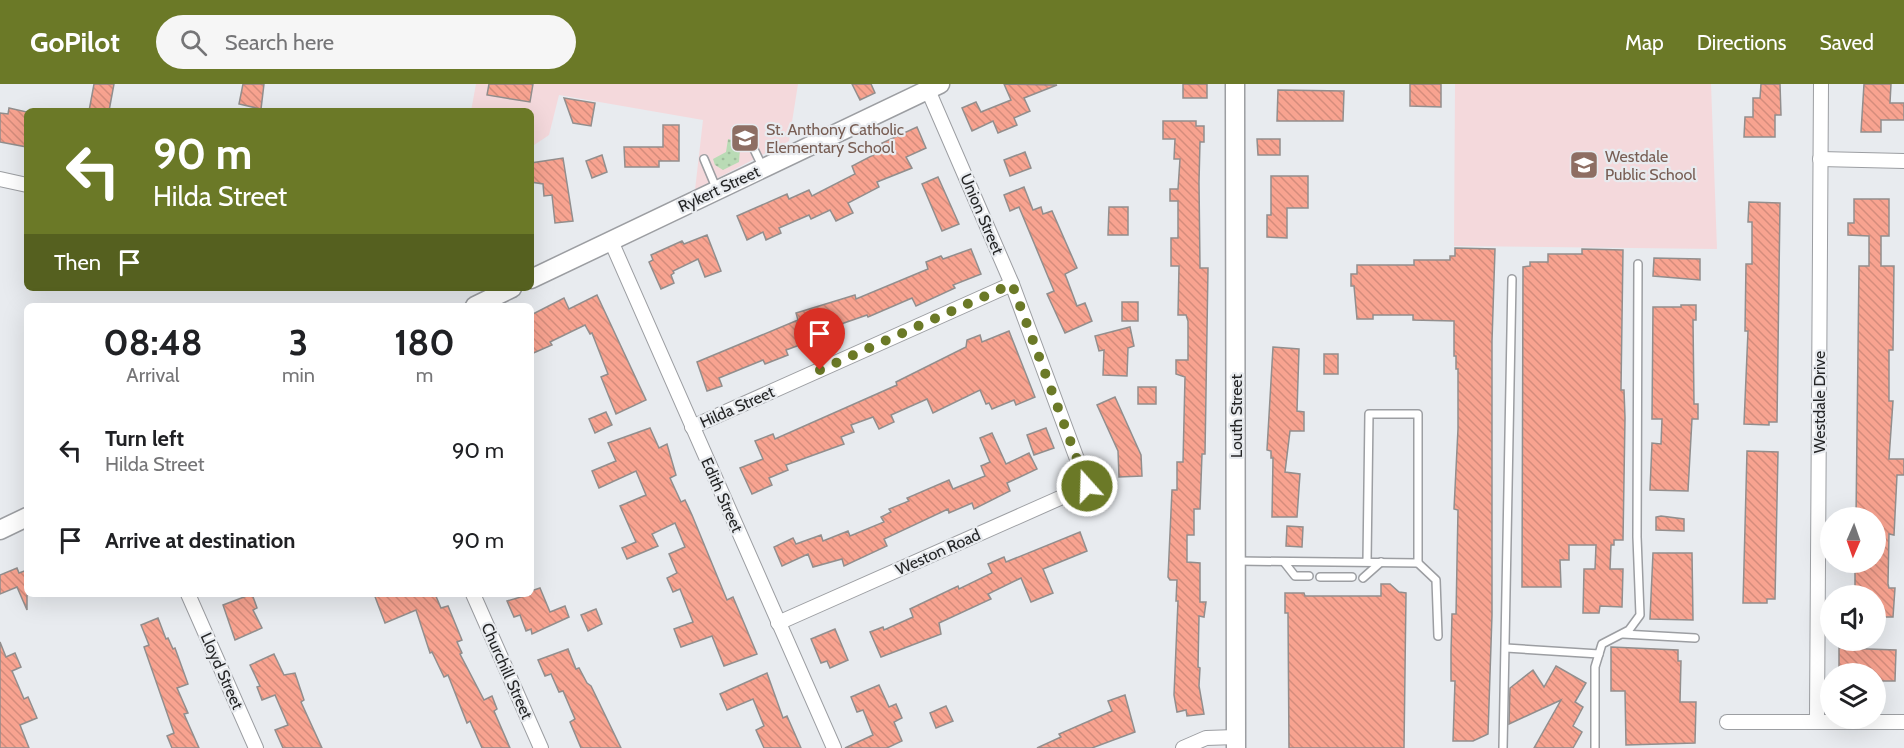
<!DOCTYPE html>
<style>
:root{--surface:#fff;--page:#f6f6f6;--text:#202124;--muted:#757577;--accent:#6b7927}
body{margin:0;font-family:Cabin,sans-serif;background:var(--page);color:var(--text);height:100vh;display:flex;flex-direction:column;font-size:22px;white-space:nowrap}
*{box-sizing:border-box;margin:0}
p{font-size:20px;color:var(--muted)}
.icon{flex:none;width:33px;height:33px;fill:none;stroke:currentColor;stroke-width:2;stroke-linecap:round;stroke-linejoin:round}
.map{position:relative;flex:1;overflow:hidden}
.sheet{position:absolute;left:24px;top:219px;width:510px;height:294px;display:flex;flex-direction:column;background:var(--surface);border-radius:9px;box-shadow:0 6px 24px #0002}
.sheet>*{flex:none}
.hud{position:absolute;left:24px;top:24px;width:510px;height:183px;border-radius:9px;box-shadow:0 6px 24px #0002;background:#6b7927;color:#fff;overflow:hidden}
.needle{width:39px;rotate:182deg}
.tools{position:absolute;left:1820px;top:423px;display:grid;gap:12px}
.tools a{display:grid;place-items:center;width:66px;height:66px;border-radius:50%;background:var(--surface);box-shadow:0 6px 24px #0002;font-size:30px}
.pin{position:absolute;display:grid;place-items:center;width:51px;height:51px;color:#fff;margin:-62px -26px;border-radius:50% 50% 50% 0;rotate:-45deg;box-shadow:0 0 6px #0007}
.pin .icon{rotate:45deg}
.me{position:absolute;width:66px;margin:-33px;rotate:340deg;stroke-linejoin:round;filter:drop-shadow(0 0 4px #0008)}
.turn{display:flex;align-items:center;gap:21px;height:126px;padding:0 30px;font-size:27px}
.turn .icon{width:78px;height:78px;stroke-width:2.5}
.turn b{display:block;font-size:42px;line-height:51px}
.then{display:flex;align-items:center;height:57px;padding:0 30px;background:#0003;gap:12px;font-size:22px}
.eta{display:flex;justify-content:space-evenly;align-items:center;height:102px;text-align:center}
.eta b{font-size:36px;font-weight:700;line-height:42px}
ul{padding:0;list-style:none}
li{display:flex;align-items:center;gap:18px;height:90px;padding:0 30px}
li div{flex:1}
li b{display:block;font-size:22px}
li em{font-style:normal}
header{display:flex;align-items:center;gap:36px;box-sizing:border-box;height:84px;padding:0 30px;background:var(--accent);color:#fff}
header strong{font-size:28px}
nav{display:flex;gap:33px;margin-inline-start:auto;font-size:21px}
.search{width:420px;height:54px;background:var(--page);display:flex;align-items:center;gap:15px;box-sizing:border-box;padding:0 21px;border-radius:33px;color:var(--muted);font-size:22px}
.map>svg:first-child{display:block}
.education{fill:#f4d9dc}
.grass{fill:url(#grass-dots)}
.building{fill:url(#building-back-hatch);stroke:#928e8d;stroke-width:1.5}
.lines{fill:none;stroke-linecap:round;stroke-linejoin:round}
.lane-casing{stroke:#9c9ea2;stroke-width:10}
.street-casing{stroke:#9c9ea2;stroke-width:16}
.secondary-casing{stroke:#9c9ea2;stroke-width:21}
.lane{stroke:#fff;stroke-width:7}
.street{stroke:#fff;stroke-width:14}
.secondary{stroke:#fff;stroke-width:18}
.route{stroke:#6b7927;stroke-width:10;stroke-dasharray:0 18}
.labels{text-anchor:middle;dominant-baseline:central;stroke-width:4.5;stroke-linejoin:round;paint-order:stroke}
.education-label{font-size:16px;fill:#785e54;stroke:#e8ebef;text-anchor:start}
.street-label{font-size:16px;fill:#252627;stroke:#e8ebef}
</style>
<header>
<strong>GoPilot</strong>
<div class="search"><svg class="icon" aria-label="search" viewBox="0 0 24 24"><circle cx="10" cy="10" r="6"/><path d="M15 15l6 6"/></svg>Search here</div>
<nav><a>Map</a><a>Directions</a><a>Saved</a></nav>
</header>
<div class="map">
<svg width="1904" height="664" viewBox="0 0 1904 664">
<defs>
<pattern id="grass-dots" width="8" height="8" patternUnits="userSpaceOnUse" patternTransform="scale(1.5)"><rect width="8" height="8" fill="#b9dbb5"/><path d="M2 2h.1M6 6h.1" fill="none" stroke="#9fbc9c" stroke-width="1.8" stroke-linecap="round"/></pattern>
<pattern id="building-back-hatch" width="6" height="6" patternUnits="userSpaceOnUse" patternTransform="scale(1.5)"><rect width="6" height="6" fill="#f8a390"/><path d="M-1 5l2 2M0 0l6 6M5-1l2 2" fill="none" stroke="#d48c7c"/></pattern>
</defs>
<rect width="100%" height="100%" fill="#e8ebef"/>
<g class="education">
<path d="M 476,0 L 798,0 L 789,57 L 695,106 L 703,36 L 559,11 L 549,51 L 531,63 L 531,27 L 471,27 Z"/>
<path d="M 1455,0 L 1711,0 L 1717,165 L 1454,162 Z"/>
</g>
<path class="grass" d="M 728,55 L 736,57 L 740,64 L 739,78 L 723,86 L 715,81 L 713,75 L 726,68 Z"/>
<g class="building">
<path d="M 94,0 L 114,0 L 109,27 L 89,27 Z"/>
<path d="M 243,0 L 264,0 L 261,25 L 239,20 Z"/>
<path d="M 489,0 L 533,0 L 530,18 L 487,11 Z"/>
<path d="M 852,0 L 871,0 L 875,9 L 860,16 Z"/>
<path d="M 1004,0 L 1057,1 L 1024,14 L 1030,27 L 1014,34 L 1017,41 L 998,49 L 993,37 L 972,47 L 962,24 L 976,18 L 981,28 L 1011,16 Z"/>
<rect x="1183" y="0" width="24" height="14"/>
<path d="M 1410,0 L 1441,0 L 1441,23 L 1410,22 Z"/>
<path d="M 1761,0 L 1780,0 L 1781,31 L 1775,31 L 1775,53 L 1744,53 L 1745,33 L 1753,33 L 1753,14 L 1760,14 Z"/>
<path d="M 1864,0 L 1891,0 L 1890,19 L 1904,19 L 1904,36 L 1881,36 L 1881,48 L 1861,48 Z"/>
<path d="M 1278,6 L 1344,7 L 1343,37 L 1277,37 Z"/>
<path d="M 564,14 L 595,19 L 591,42 L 573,39 Z"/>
<path d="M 9,24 L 27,28 L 27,63 L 0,58 L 0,29 L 8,30 Z"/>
<path d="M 1163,37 L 1196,37 L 1196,42 L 1204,42 L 1204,58 L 1200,58 L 1199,98 L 1200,184 L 1208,184 L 1205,370 L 1202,370 L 1200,425 L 1194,425 L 1194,451 L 1187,451 L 1187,478 L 1200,479 L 1200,518 L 1206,518 L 1204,533 L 1199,532 L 1198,583 L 1200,584 L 1199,602 L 1204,630 L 1187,632 L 1186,626 L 1177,628 L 1174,611 L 1178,517 L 1176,517 L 1177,496 L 1170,496 L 1168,493 L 1172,406 L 1177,406 L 1177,378 L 1183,378 L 1185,293 L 1176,290 L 1176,276 L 1188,276 L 1188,237 L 1186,231 L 1178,231 L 1179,182 L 1171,182 L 1171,154 L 1178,154 L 1178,117 L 1170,117 L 1170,105 L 1178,105 L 1180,75 L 1174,75 L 1175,55 L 1163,55 Z"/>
<path d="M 663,41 L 679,41 L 679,77 L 659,77 L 659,83 L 625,83 L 624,63 L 663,63 Z"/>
<path d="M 917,43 L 926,64 L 906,73 L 912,84 L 877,98 L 879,103 L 848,119 L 853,129 L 836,137 L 830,126 L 811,135 L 809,131 L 779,144 L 781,149 L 766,156 L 763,148 L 747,156 L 737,132 L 787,110 L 789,115 L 809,106 L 812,112 L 855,90 L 852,82 L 885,65 L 882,59 Z"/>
<path d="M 1257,55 L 1280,55 L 1280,71 L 1258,71 Z"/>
<path d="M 1025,68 L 1031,84 L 1010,92 L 1004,76 Z"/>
<path d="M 602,71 L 607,88 L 592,94 L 586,77 Z"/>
<path d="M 563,74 L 573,137 L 555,139 L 552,111 L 544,112 L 543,100 L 531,98 L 531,79 Z"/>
<path d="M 1271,92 L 1308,92 L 1308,124 L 1287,124 L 1287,154 L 1267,153 L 1267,131 L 1271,131 Z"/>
<path d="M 938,93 L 959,140 L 942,147 L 922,100 Z"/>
<path d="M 1024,103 L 1033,126 L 1041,123 L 1043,130 L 1052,127 L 1077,184 L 1065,190 L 1077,222 L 1085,219 L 1092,237 L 1065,249 L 1047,210 L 1054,207 L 1019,123 L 1010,127 L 1004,111 Z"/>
<path d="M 1854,115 L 1889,115 L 1889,152 L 1881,152 L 1881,182 L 1894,182 L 1893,266 L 1889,266 L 1889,317 L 1893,317 L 1889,375 L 1904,375 L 1904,391 L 1897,391 L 1894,451 L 1889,450 L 1888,500 L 1889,504 L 1895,504 L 1893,533 L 1875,533 L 1875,512 L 1855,512 L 1855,478 L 1875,478 L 1875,434 L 1856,434 L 1859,182 L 1869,182 L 1869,152 L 1848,151 L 1848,139 L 1854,139 Z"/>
<path d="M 1749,118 L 1780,119 L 1777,338 L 1769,338 L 1769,341 L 1744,340 L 1748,247 L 1745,247 L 1746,180 L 1752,180 L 1752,138 L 1748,138 Z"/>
<path d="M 1109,123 L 1128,123 L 1128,151 L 1108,151 Z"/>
<path d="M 707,151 L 721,187 L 705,193 L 698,175 L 673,187 L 674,189 L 671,191 L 674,199 L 661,205 L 649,178 L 653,176 L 651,171 L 682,157 L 684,160 Z"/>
<path d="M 1455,164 L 1495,165 L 1492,257 L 1492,531 L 1488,650 L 1473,657 L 1453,657 L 1455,597 L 1451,597 L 1451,568 L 1452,530 L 1456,530 L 1458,426 L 1454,425 L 1458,345 L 1458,285 L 1456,285 L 1456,272 L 1454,272 L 1454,237 L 1413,236 L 1413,231 L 1373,231 L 1373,235 L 1357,235 L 1354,202 L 1351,202 L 1351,190 L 1357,190 L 1357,181 L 1414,181 L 1414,176 L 1450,176 L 1450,172 L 1455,172 Z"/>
<path d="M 971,165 L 981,190 L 953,201 L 955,204 L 916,222 L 912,214 L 868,233 L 867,231 L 844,239 L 837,244 L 838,247 L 786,266 L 788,271 L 765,280 L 763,276 L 719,294 L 722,302 L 707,307 L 697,278 L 798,236 L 796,229 L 855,211 L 856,215 L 928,185 L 926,178 L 941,172 L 943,175 Z"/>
<path d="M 1582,165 L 1623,166 L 1621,306 L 1624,306 L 1625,334 L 1623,456 L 1614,456 L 1614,461 L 1611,461 L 1610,485 L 1623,485 L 1622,523 L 1600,522 L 1599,529 L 1583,529 L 1584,485 L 1595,485 L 1596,461 L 1569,461 L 1569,476 L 1560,476 L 1561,503 L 1522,503 L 1523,183 L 1530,182 L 1530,178 L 1548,178 L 1548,170 L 1582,170 Z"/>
<path d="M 1654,174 L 1700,175 L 1700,196 L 1653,192 Z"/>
<path d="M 597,211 L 646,316 L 616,330 L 601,293 L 608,290 L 592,249 L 590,250 L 585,241 L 554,256 L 550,258 L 552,261 L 531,270 L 531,231 L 564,214 L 569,225 Z"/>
<rect x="1122" y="218" width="16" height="19"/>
<path d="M 1681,221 L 1696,221 L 1696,236 L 1693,236 L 1694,320 L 1698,320 L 1698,335 L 1692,335 L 1688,407 L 1650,406 L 1652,359 L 1661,360 L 1662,335 L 1652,335 L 1653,223 L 1681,223 Z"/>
<path d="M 1130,243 L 1134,262 L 1128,264 L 1127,292 L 1103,291 L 1104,266 L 1099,267 L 1095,252 Z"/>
<path d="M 1009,247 L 1035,313 L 1016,321 L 1014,316 L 992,325 L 989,319 L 986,320 L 980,306 L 933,329 L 927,315 L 891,331 L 894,338 L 879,345 L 873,333 L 851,341 L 854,348 L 841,353 L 844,360 L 786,381 L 788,386 L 769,394 L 772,401 L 752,410 L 740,384 L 763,375 L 755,357 L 773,350 L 775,355 L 897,301 L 896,298 L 966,263 L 967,256 L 980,251 L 982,258 Z"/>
<path d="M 1273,263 L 1299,265 L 1297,327 L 1304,328 L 1304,347 L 1290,347 L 1285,388 L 1300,390 L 1297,433 L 1272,433 L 1273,374 L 1271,374 L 1271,367 L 1267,366 Z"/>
<rect x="1324" y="270" width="14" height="20"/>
<rect x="1138" y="303" width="18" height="17"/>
<path d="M 1115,313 L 1141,371 L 1142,392 L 1119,393 L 1118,367 L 1097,321 Z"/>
<path d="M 606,328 L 612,341 L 595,349 L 589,335 Z"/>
<path d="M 650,344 L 659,364 L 667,360 L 676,391 L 670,394 L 681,418 L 685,416 L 692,431 L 727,516 L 733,513 L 757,570 L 724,582 L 712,552 L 681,563 L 674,545 L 693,538 L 680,505 L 673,508 L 667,494 L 677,489 L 669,470 L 685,463 L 675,439 L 652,450 L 658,462 L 627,475 L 622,464 L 636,458 L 620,422 L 646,411 L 636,387 L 599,404 L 592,387 L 616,377 L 608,359 Z"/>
<path d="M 1046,344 L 1054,364 L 1034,371 L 1027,351 Z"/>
<path d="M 992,349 L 1006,380 L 1029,369 L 1037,385 L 1007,399 L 1010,407 L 974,425 L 972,419 L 949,429 L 948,425 L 884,455 L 887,462 L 844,482 L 842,475 L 813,483 L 808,470 L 782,482 L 774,463 L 793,454 L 796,460 L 821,451 L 823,457 L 848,447 L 850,452 L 884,438 L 881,433 L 891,428 L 889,425 L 909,417 L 907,414 L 949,396 L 953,405 L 985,392 L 981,382 L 990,378 L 980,354 Z"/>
<path d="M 1747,367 L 1778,368 L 1775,515 L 1767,515 L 1767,519 L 1743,519 Z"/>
<path d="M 1661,432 L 1684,435 L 1684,447 L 1656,446 L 1656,433 Z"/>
<path d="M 1287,442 L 1303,443 L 1302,463 L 1286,462 Z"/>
<path d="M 1080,448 L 1087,467 L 1043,485 L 1053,509 L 1031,518 L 1021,494 L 988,510 L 991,515 L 939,539 L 941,550 L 881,573 L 870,548 L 883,543 L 884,546 L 913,533 L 910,525 L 958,502 L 959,505 L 992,489 L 988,480 L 1004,473 L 1006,478 Z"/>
<path d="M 1653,469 L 1692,469 L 1693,536 L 1650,535 Z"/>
<path d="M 17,484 L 19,489 L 27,486 L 27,526 L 17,503 L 0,510 L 0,491 Z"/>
<path d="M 1381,500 L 1390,500 L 1399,508 L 1406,509 L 1404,664 L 1289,664 L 1288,529 L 1285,529 L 1285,509 L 1304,509 L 1305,512 L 1381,512 Z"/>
<path d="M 540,504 L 550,528 L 565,522 L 569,533 L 532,550 L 531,545 L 526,547 L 520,531 L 514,533 L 507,517 L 531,510 L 531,507 Z"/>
<path d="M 252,510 L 257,524 L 253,526 L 262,544 L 235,556 L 223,521 Z"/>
<path d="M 374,510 L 435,510 L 441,524 L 448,522 L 462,556 L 457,558 L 462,569 L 460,570 L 484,616 L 492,612 L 497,625 L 494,627 L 510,664 L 482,664 L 470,637 L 467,639 L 448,591 L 444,593 L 432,568 L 430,569 L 416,526 L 385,539 Z"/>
<path d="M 596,525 L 602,540 L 588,547 L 581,531 Z"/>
<path d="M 158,534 L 166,555 L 168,554 L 173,565 L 175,564 L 188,600 L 177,604 L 188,629 L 184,630 L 199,664 L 172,664 L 167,652 L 174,649 L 144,563 L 149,561 L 141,541 Z"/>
<path d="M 835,545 L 848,576 L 830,584 L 827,577 L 821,579 L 811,555 Z"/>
<path d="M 0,558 L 6,573 L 15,569 L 21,583 L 12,587 L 24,615 L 28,613 L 37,634 L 20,641 L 29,664 L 0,664 Z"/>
<path d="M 1611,563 L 1678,566 L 1678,577 L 1681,577 L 1680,618 L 1696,618 L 1695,659 L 1626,661 L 1625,607 L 1611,607 Z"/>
<path d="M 1839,564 L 1896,566 L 1895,597 L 1876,597 L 1876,590 L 1852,589 L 1852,583 L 1839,583 Z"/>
<path d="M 568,565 L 576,585 L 579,584 L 587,599 L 591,602 L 621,664 L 581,664 L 570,638 L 575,635 L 563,607 L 559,608 L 551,590 L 545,592 L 538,576 Z"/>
<path d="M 274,570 L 284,591 L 295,589 L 304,616 L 301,618 L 322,664 L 283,664 L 275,646 L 288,641 L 275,611 L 262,616 L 257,603 L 260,602 L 250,581 Z"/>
<path d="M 1556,582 L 1586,599 L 1575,618 L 1583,623 L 1573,642 L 1582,648 L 1573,664 L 1534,664 L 1561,616 L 1509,640 L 1510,604 L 1533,586 L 1544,603 Z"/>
<path d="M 767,589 L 783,634 L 787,632 L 801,664 L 764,664 L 756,646 L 764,642 L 753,615 L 727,626 L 720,610 Z"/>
<path d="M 879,601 L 889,623 L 896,620 L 902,634 L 894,638 L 902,657 L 887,664 L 845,664 L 873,651 L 863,626 L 857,628 L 851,613 Z"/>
<path d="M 1125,611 L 1135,648 L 1092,664 L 1037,664 L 1061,653 L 1059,650 L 1112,627 L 1108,617 Z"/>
<path d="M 946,622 L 953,637 L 936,644 L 930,629 Z"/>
</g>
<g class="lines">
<g class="lane-casing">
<g id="lane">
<path d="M 751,59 L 762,82"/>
<path d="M 704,75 L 717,106"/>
<path d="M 1238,477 L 1418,479 L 1418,330 L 1369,330 L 1367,478"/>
<path d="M 1284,478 L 1295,492 L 1309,492"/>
<path d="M 1418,479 L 1436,496 L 1438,552"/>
<path d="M 1320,493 L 1352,493"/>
<path d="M 1363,494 L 1381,478"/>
<path d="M 1623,550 L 1695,554"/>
<path d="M 1506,564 L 1599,570"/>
<path d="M 1503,664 L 1512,195"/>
<path d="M 1595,664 L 1595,583 L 1602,560 L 1629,546 L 1640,531 L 1637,453 L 1638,180"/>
</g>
</g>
<g class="street-casing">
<g id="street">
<path d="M 1820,75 L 1904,77"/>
<path d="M 0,95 L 27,101"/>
<path d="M 611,157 L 834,664"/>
<path d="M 692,343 L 1012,200"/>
<path d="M 188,510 L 256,664"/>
<path d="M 473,510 L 541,664"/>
<path d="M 778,539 L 1087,402 L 1012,200 L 928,6"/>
<path d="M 1817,636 L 1821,0"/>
<path d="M 1727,638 L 1904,638"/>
<path d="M 1183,664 L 1206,654 L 1236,653"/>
</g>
</g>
<g class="secondary-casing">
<g id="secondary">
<path d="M 1235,0 L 1236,664"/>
<path d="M 531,195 L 940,0"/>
<path d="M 475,222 L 512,204"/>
<path d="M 0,446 L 27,433"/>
</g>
</g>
<use href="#lane" class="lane"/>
<use href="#street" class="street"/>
<use href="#secondary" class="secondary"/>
</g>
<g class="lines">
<path class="route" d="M 820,286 L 1012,200 L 1087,402"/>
</g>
<defs>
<g id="school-square" transform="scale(1.5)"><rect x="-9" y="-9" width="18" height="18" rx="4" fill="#8d6e63" stroke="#e8ebef"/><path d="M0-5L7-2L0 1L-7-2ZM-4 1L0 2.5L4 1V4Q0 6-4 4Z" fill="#fff"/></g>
</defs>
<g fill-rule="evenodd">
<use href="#school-square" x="745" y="54"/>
<use href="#school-square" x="1584" y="81"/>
</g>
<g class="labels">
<g class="education-label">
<text x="766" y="45">St. Anthony Catholic<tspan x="766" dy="18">Elementary School</tspan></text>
<text x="1605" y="72">Westdale<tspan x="1605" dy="18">Public School</tspan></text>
</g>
<g class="street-label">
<text transform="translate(719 105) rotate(-25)">Rykert Street</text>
<text transform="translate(982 130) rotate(67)">Union Street</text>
<text transform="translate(1819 318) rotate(-90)">Westdale Drive</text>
<text transform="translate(737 323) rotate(-24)">Hilda Street</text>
<text transform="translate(1236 332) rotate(-90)">Louth Street</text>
<text transform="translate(722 411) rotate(66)">Edith Street</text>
<text transform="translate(938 468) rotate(-24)">Weston Road</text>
<text transform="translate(222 587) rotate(66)">Lloyd Street</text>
<text transform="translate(507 587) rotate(66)">Churchill Street</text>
</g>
</g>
</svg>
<div class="tools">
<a><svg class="needle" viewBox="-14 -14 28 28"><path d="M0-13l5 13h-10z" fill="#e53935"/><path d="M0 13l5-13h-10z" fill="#757577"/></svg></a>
<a><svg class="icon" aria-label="sound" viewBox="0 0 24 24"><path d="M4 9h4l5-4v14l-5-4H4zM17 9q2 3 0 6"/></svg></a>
<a><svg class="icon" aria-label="layers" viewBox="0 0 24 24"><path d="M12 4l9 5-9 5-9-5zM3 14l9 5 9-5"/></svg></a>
</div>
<div class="pin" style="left:820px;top:286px;background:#d93025"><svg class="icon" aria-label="arrive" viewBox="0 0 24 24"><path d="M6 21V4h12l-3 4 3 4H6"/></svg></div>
<svg class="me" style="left:1087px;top:402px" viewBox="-20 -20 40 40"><circle r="17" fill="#6b7927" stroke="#fff" stroke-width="3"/><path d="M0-11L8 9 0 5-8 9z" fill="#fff"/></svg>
<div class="hud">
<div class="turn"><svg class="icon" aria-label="left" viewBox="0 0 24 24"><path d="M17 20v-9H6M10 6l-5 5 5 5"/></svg><div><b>90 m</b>Hilda Street</div></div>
<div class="then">Then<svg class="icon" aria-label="arrive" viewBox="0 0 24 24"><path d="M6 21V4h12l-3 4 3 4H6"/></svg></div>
</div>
<section class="sheet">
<div class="eta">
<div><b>08:48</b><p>Arrival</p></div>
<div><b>3</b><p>min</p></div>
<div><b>180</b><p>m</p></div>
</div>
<ul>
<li><svg class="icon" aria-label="left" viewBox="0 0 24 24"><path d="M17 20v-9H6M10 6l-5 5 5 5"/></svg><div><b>Turn left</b><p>Hilda Street</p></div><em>90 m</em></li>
<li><svg class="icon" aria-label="arrive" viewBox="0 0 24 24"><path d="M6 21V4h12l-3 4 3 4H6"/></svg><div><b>Arrive at destination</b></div><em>90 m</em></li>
</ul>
</section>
</div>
